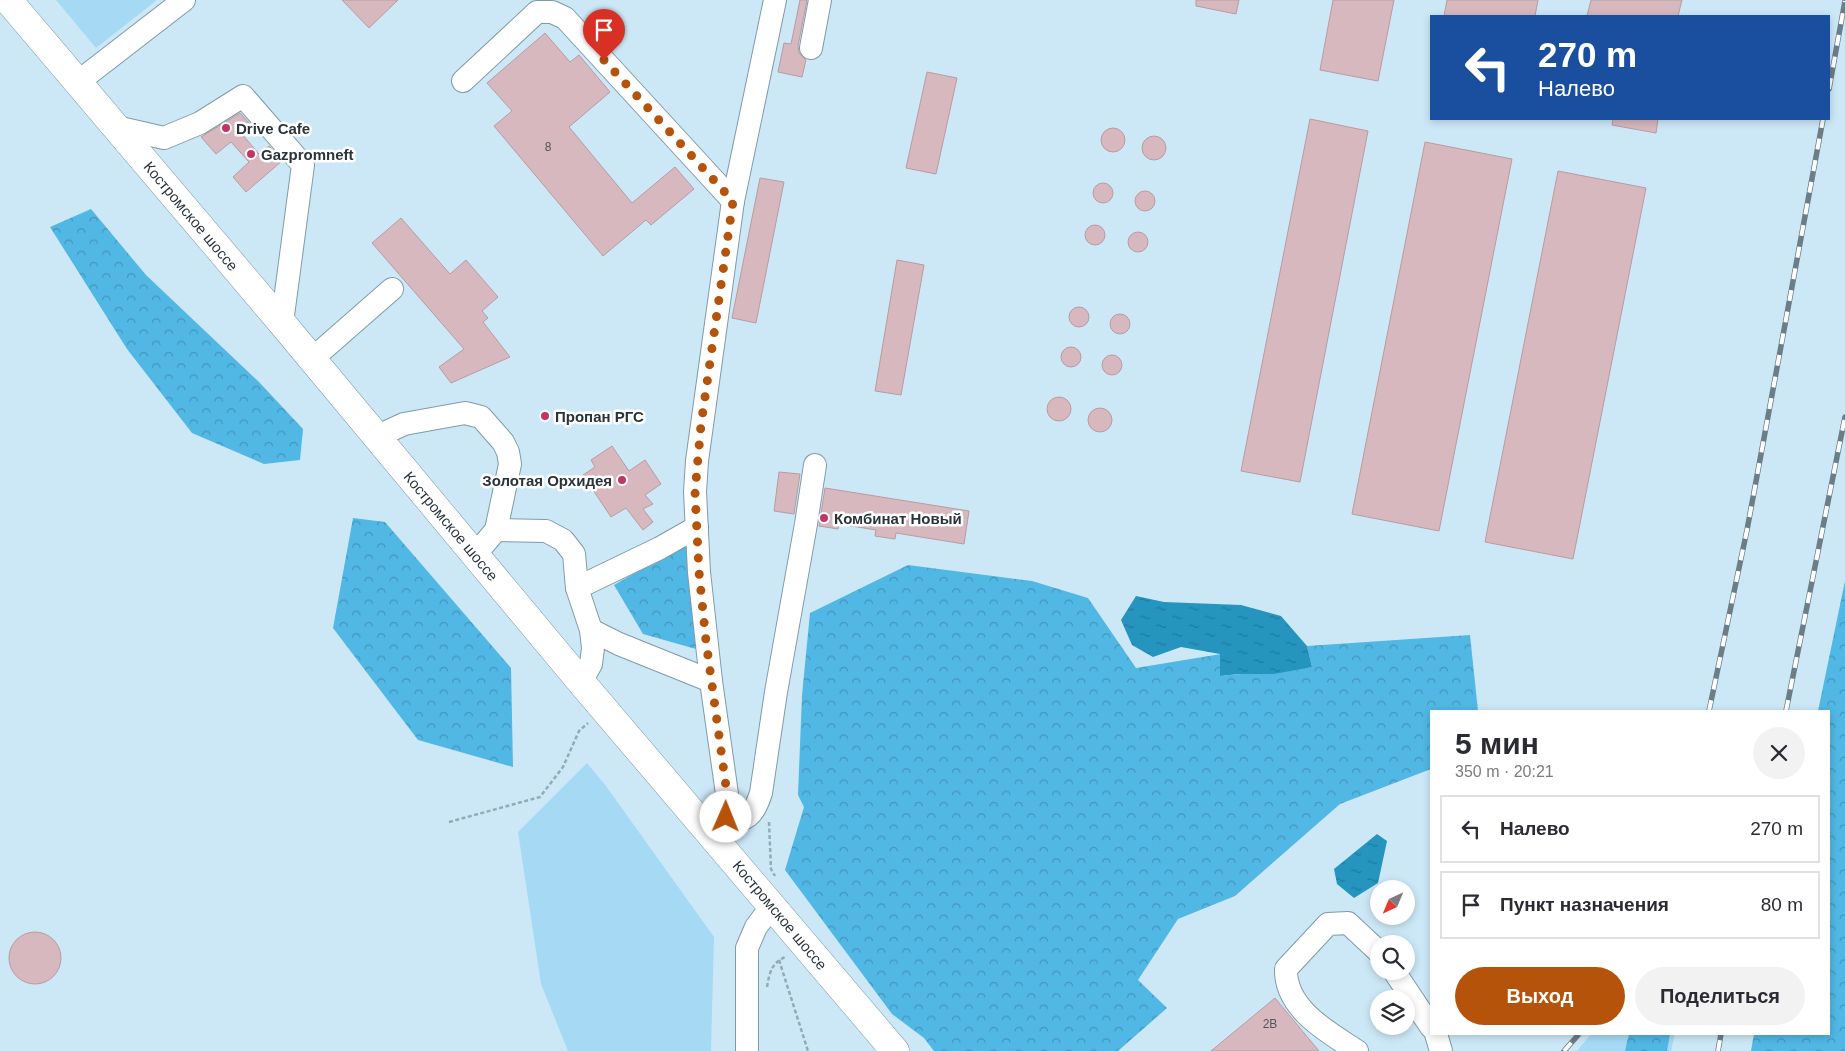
<!DOCTYPE html>
<html lang="ru">
<meta charset="utf-8">
<style>
:root{--surface:#fff;--page:#f2f2f3;--text:#2b2b33;--muted:#7c7c81;--line:#e1e1e2;--accent:#b45309}
body{margin:0;font-family:Arial,sans-serif;background:var(--page);color:var(--text);height:100vh;display:flex;flex-direction:column;font-size:19px;white-space:nowrap}
*{box-sizing:border-box;margin:0}
p{font-size:16px;color:var(--muted)}
.icon{flex:none;width:28px;height:28px;fill:none;stroke:currentColor;stroke-width:2;stroke-linecap:round;stroke-linejoin:round}
.map{position:relative;flex:1;overflow:hidden}
.panel{position:absolute;left:1430px;top:710px;width:400px;height:325px;display:flex;flex-direction:column;background:var(--surface);border-radius:0px;box-shadow:0 2px 8px #0003}
.panel>*{flex:none}
.guide{position:absolute;left:1430px;top:15px;width:400px;height:105px;border-radius:0px;box-shadow:0 2px 8px #0003;background:#1a4fa0;color:#fff;overflow:hidden}
.needle{width:32px;rotate:224deg}
.controls{position:absolute;left:1370px;top:880px;display:grid;gap:10px}
.controls a{display:grid;place-items:center;width:45px;height:45px;border-radius:50%;background:var(--surface);box-shadow:0 2px 8px #0003;font-size:25px}
.pin{position:absolute;display:grid;place-items:center;width:42px;height:42px;color:#fff;margin:-51px -21px;border-radius:50% 50% 50% 0;rotate:-45deg;box-shadow:0 0 5px #0007}
.pin .icon{rotate:45deg}
.me{position:absolute;width:55px;margin:-28px;rotate:1deg;stroke-linejoin:round;filter:drop-shadow(0 0 4px #0008)}
.turn{display:flex;align-items:center;gap:18px;height:105px;padding:0 25px;font-size:22px}
.turn .icon{width:65px;height:65px;stroke-width:2.5}
.turn b{display:block;font-size:35px;line-height:42px}
.round{display:grid;place-items:center;flex:none;width:52px;height:52px;border-radius:26px;background:var(--page)}
.head{display:flex;align-items:center;justify-content:space-between;height:85px;padding:0 25px}
h1{font-size:30px;font-weight:800;line-height:38px}
.primary-button{display:flex;gap:10px;margin-top:auto;padding:10px 25px}
.primary-button a{flex:1;height:58px;border-radius:30px;background:var(--accent);color:#fff;font-size:20px;font-weight:800;line-height:58px;text-align:center}
.primary-button a+a{background:var(--page);color:var(--text)}
ul{padding:0;list-style:none}
li{display:flex;align-items:center;gap:15px;height:68px;margin:0 10px 8px;padding:0 15px;border:2px solid var(--line);border-radius:0px}
li div{flex:1}
li b{display:block;font-size:19px}
li em{font-style:normal}
.map>svg:first-child{display:block}
.green{fill:#a6daf4}
.forest{fill:url(#forest-crowns)}
.water{fill:url(#water-ripples)}
.building{fill:#d7b8be;stroke:#b99ba1}
.lines{fill:none;stroke-linecap:round;stroke-linejoin:round}
.minor-casing{stroke:#809ba8;stroke-width:24}
.highway-casing{stroke:#809ba8;stroke-width:29}
.path{stroke:#94aab6;stroke-width:2.5;stroke-dasharray:4 2.5;stroke-linecap:butt}
.minor{stroke:#fff;stroke-width:22}
.highway{stroke:#fff;stroke-width:28}
.rail-casing{stroke:#6b7d87;stroke-width:5.5}
.rail{stroke:#fff;stroke-width:4;stroke-dasharray:11;stroke-linecap:butt}
.route{stroke:#b45309;stroke-width:9;stroke-dasharray:0 16.2}
.poi-dot{fill:#c13567;stroke:#fff;stroke-width:2}
.labels{text-anchor:middle;dominant-baseline:central;stroke-width:5;stroke-linejoin:round;paint-order:stroke}
.number-label{font-size:12px;fill:#54555b}
.poi-label{font-size:15px;font-weight:bold;fill:#29343a;stroke:#fff;text-anchor:start}
.street-label{font-size:15px;fill:#29343a;stroke:#fff}
</style>
<div class="map">
<svg width="1845" height="1051" viewBox="0 0 1845 1051">
<defs>
<pattern id="forest-crowns" width="20" height="18" patternUnits="userSpaceOnUse" patternTransform="scale(1.25)"><rect width="20" height="18" fill="#51b7e4"/><path d="M2 6a3 3 0 1 1 6 0M12 15a3 3 0 1 1 6 0" fill="none" stroke="#4396ba"/></pattern>
<pattern id="water-ripples" width="26" height="14" patternUnits="userSpaceOnUse" patternTransform="scale(1.25)"><rect width="26" height="14" fill="#2594bf"/><path d="M2 4q2-2 4 0t4 0M15 11q2-2 4 0t4 0" fill="none" stroke="#207a9c"/></pattern>
</defs>
<rect width="100%" height="100%" fill="#cce8f7"/>
<g class="green">
<path d="M 56,0 L 157,0 L 96,48 Z"/>
<path d="M 587,763 L 606,786 L 714,937 L 711,1051 L 568,1051 L 541,984 L 518,832 Z"/>
<path d="M 1591,1034 L 1675,1034 L 1671,1051 L 1577,1051 Z"/>
</g>
<g class="forest">
<path d="M 91,209 L 146,275 L 259,382 L 303,429 L 300,460 L 264,464 L 192,433 L 127,349 L 50,227 Z"/>
<path d="M 353,518 L 385,522 L 511,668 L 513,767 L 418,740 L 333,628 Z"/>
<path d="M 689,542 L 696,649 L 643,634 L 614,585 Z"/>
<path d="M 908,565 L 1032,581 L 1088,598 L 1136,668 L 1221,654 L 1220,676 L 1312,667 L 1307,646 L 1470,635 L 1478,711 L 1431,711 L 1431,769 L 1340,804 L 1235,896 L 1178,919 L 1138,980 L 1167,1008 L 1118,1051 L 934,1051 L 924,1038 L 892,1014 L 785,870 L 804,807 L 798,795 L 802,695 L 810,613 Z"/>
<path d="M 1845,581 L 1845,1051 L 1751,1051 L 1754,1034 L 1829,1034 L 1829,711 L 1818,711 Z"/>
<path d="M 1629,1034 L 1670,1034 L 1667,1051 L 1625,1051 Z"/>
</g>
<g class="water">
<path d="M 1136,596 L 1164,602 L 1241,605 L 1281,616 L 1307,646 L 1312,667 L 1274,674 L 1239,674 L 1220,676 L 1220,654 L 1181,647 L 1153,657 L 1132,645 L 1121,620 Z"/>
<path d="M 1377,834 L 1387,841 L 1378,883 L 1354,898 L 1337,884 L 1334,869 Z"/>
</g>
<g class="building">
<path d="M 342,0 L 398,0 L 369,28 Z"/>
<path d="M 800,0 L 807,0 L 798,46 L 799,53 L 806,60 L 802,77 L 778,72 L 784,43 L 791,44 Z"/>
<path d="M 1196,0 L 1239,0 L 1236,14 L 1196,6 Z"/>
<path d="M 1333,0 L 1394,0 L 1378,81 L 1320,70 Z"/>
<path d="M 1447,0 L 1538,0 L 1535,16 L 1444,16 Z"/>
<path d="M 1591,0 L 1682,0 L 1678,16 L 1587,16 Z"/>
<path d="M 545,33 L 570,62 L 579,55 L 610,92 L 569,127 L 632,203 L 675,167 L 694,189 L 651,225 L 646,220 L 603,256 L 494,126 L 512,111 L 487,83 Z"/>
<path d="M 927,72 L 957,78 L 936,174 L 906,168 Z"/>
<path d="M 240,113 L 251,125 L 241,133 L 259,154 L 269,146 L 282,161 L 246,192 L 233,177 L 249,162 L 231,142 L 216,154 L 201,137 Z"/>
<path d="M 1310,119 L 1368,131 L 1300,482 L 1241,471 Z"/>
<path d="M 1613,119 L 1658,119 L 1656,133 L 1612,125 Z"/>
<circle cx="1113" cy="140" r="12"/>
<circle cx="1154" cy="148" r="12"/>
<path d="M 1425,142 L 1512,159 L 1439,531 L 1352,514 Z"/>
<path d="M 1558,171 L 1646,188 L 1573,559 L 1485,542 Z"/>
<path d="M 760,178 L 784,182 L 756,323 L 732,318 Z"/>
<circle cx="1103" cy="193" r="10"/>
<circle cx="1145" cy="201" r="10"/>
<path d="M 401,218 L 450,274 L 466,260 L 498,297 L 482,311 L 488,318 L 483,322 L 510,357 L 451,383 L 439,367 L 464,349 L 372,243 Z"/>
<circle cx="1095" cy="235" r="10"/>
<circle cx="1138" cy="242" r="10"/>
<path d="M 897,260 L 924,265 L 901,395 L 875,391 Z"/>
<circle cx="1079" cy="317" r="10"/>
<circle cx="1120" cy="324" r="10"/>
<circle cx="1071" cy="357" r="10"/>
<circle cx="1112" cy="365" r="10"/>
<circle cx="1059" cy="409" r="12"/>
<circle cx="1100" cy="420" r="12"/>
<path d="M 612,446 L 629,471 L 645,460 L 661,484 L 645,495 L 653,504 L 643,509 L 653,522 L 643,530 L 626,508 L 611,517 L 583,475 L 595,467 L 591,460 Z"/>
<path d="M 779,472 L 800,474 L 794,514 L 774,511 Z"/>
<path d="M 825,488 L 969,511 L 964,544 L 896,533 L 895,539 L 875,536 L 876,530 L 839,524 L 838,529 L 819,526 Z"/>
<circle cx="35" cy="958" r="26"/>
<path d="M 1275,998 L 1319,1051 L 1211,1051 Z"/>
</g>
<g class="lines">
<g class="minor-casing">
<g id="minor">
<path d="M 811,48 L 820,0"/>
<path d="M 463,81 L 537,12 L 552,12 L 565,18 L 733,201"/>
<path d="M 78,82 L 184,0"/>
<path d="M 116,127 L 164,138 L 200,123 L 243,96 L 303,165 L 282,323"/>
<path d="M 312,359 L 392,289"/>
<path d="M 376,437 L 404,424 L 465,413 L 481,417 L 503,442 L 508,452 L 510,464 L 496,530 L 475,555"/>
<path d="M 496,530 L 546,531 L 563,540 L 574,554 L 577,588 L 591,630 L 593,648 L 591,664 L 581,682"/>
<path d="M 577,588 L 660,548 L 697,527"/>
<path d="M 591,630 L 619,644 L 711,681"/>
<path d="M 723,825 C 747,819 753,818 761,793 L 776,692 L 806,524 L 815,465"/>
<path d="M 715,839 L 726,817 L 727,794 L 711,681 L 699,572 L 695,492 L 697,461 L 733,201 L 775,0"/>
<path d="M 1394,971 L 1431,1027"/>
<path d="M 1436,1034 L 1441,1051"/>
<path d="M 747,1051 L 747,948 L 756,927 L 772,906"/>
<path d="M 1357,1051 C 1328,1032 1285,1009 1286,969 L 1328,924 L 1348,923 L 1379,952"/>
</g>
</g>
<g class="highway-casing">
<path id="highway" d="M 8,0 L 282,323 L 581,682 L 895,1051"/>
</g>
<g class="path">
<path d="M 449,822 L 540,797 L 563,767 L 579,731 L 588,723"/>
<path d="M 769,822 L 771,869 L 775,876"/>
<path d="M 779,960 L 808,1051"/>
<path d="M 767,987 C 770,970 772,963 787,956"/>
</g>
<use href="#minor" class="minor"/>
<use href="#highway" class="highway"/>
<g class="rail-casing">
<g id="rail">
<path d="M 1829,89 L 1845,1"/>
<path d="M 1709,711 L 1747,530 L 1823,119"/>
<path d="M 1786,711 L 1845,417"/>
<path d="M 1564,1051 L 1579,1034"/>
<path d="M 1718,1051 L 1721,1034"/>
</g>
</g>
<use href="#rail" class="rail"/>
</g>
<g class="lines">
<path class="route" d="M 604,60 L 733,201 L 701,425 L 695,492 L 699,572 L 706,641 L 727,794 L 726,817"/>
</g>
<g class="poi-dot">
<circle cx="226" cy="128" r="5"/>
<circle cx="251" cy="154" r="5"/>
<circle cx="545" cy="416" r="5"/>
<circle cx="622" cy="480" r="5"/>
<circle cx="824" cy="518" r="5"/>
</g>
<g class="labels">
<g class="number-label">
<text x="548" y="147">8</text>
<text x="1270" y="1024">2В</text>
</g>
<g class="poi-label">
<text x="236" y="128">Drive Cafe</text>
<text x="261" y="154">Gazpromneft</text>
<text x="555" y="416">Пропан РГС</text>
<text x="612" y="480" text-anchor="end">Золотая Орхидея</text>
<text x="834" y="518">Комбинат Новый</text>
</g>
<g class="street-label">
<text transform="translate(191 216) rotate(50)">Костромское шоссе</text>
<text transform="translate(451 526) rotate(50)">Костромское шоссе</text>
<text transform="translate(780 915) rotate(50)">Костромское шоссе</text>
</g>
</g>
</svg>
<div class="controls">
<a><svg class="needle" viewBox="-14 -14 28 28"><path d="M0-13l5 13h-10z" fill="#e53935"/><path d="M0 13l5-13h-10z" fill="#7c7c81"/></svg></a>
<a><svg class="icon" aria-label="search" viewBox="0 0 24 24"><circle cx="10" cy="10" r="6"/><path d="M15 15l6 6"/></svg></a>
<a><svg class="icon" aria-label="layers" viewBox="0 0 24 24"><path d="M12 4l9 5-9 5-9-5zM3 14l9 5 9-5"/></svg></a>
</div>
<div class="pin" style="left:604px;top:60px;background:#d93025"><svg class="icon" aria-label="arrive" viewBox="0 0 24 24"><path d="M6 21V4h12l-3 4 3 4H6"/></svg></div>
<svg class="me" style="left:726px;top:817px" viewBox="-20 -20 40 40"><circle r="19" fill="#fff"/><path d="M0-13L10 11 0 6-10 11z" fill="#b45309"/></svg>
<div class="guide">
<div class="turn"><svg class="icon" aria-label="left" viewBox="0 0 24 24"><path d="M17 20v-9H6M10 6l-5 5 5 5"/></svg><div><b>270 m</b>Налево</div></div>
</div>
<section class="panel">
<div class="head"><div><h1>5 мин</h1><p>350 m · 20:21</p></div><a class="round"><svg class="icon" aria-label="close" viewBox="0 0 24 24"><path d="M6 6l12 12M18 6L6 18"/></svg></a></div>
<ul>
<li><svg class="icon" aria-label="left" viewBox="0 0 24 24"><path d="M17 20v-9H6M10 6l-5 5 5 5"/></svg><div><b>Налево</b></div><em>270 m</em></li>
<li><svg class="icon" aria-label="arrive" viewBox="0 0 24 24"><path d="M6 21V4h12l-3 4 3 4H6"/></svg><div><b>Пункт назначения</b></div><em>80 m</em></li>
</ul>
<div class="primary-button"><a>Выход</a><a>Поделиться</a></div>
</section>
</div>
